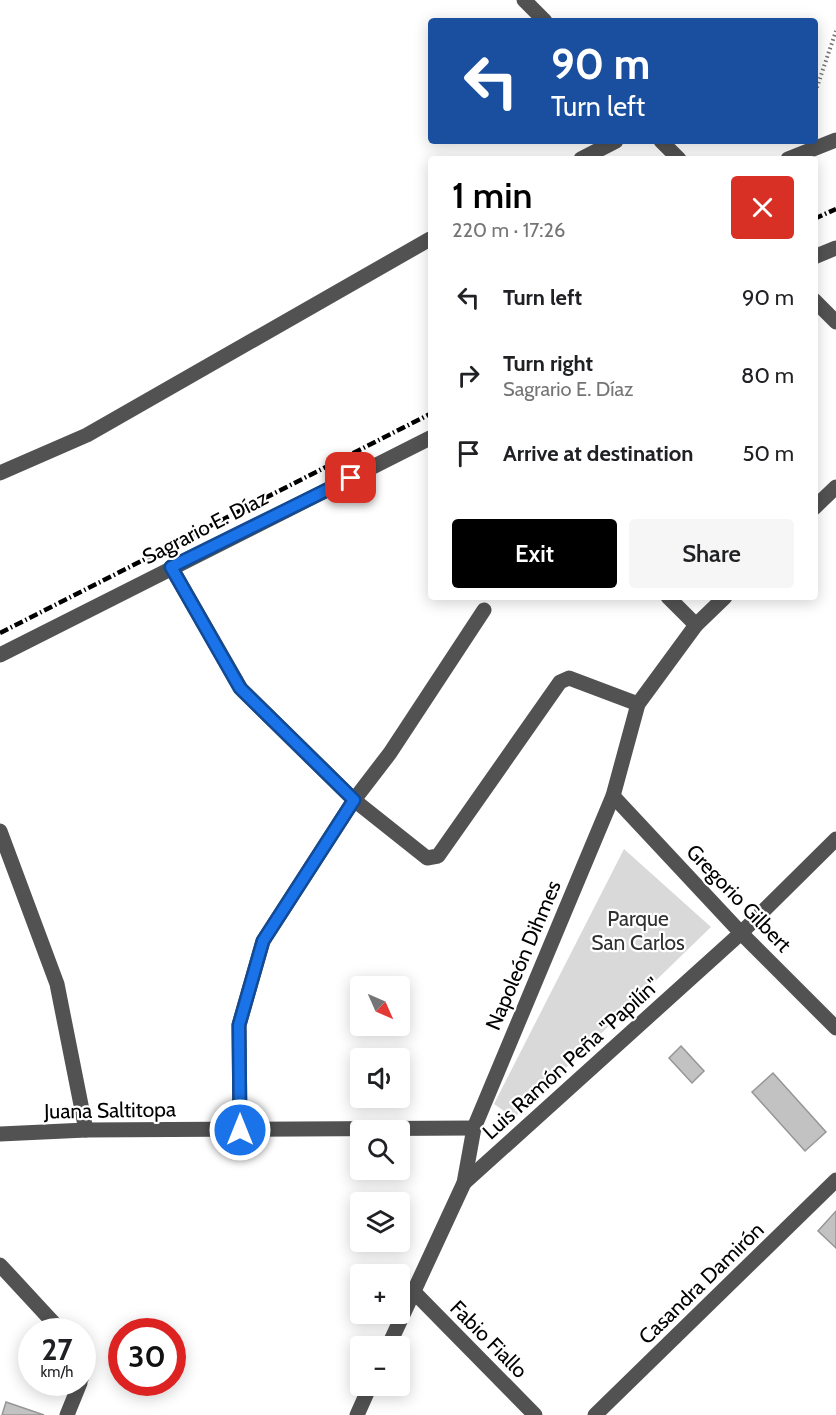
<!DOCTYPE html>
<meta charset="utf-8">
<style>
:root{--surface:#fff;--page:#f6f6f6;--text:#202124;--muted:#757577;--accent:#000}
body{margin:0;font-family:Cabin,sans-serif;background:var(--page);color:var(--text);height:100vh;display:flex;flex-direction:column;font-size:22px;white-space:nowrap}
*{box-sizing:border-box;margin:0}
p{font-size:20px;color:var(--muted)}
.icon{flex:none;width:33px;height:33px;fill:none;stroke:currentColor;stroke-width:2;stroke-linecap:round;stroke-linejoin:round}
.map{position:relative;flex:1;overflow:hidden}
.side{position:absolute;left:428px;top:156px;width:390px;height:444px;display:flex;flex-direction:column;background:var(--surface);border-radius:6px;box-shadow:0 3px 15px #0003}
.side>*{flex:none}
.guide{position:absolute;left:428px;top:18px;width:390px;height:126px;border-radius:6px;box-shadow:0 3px 15px #0003;background:#1a4fa0;color:#fff;overflow:hidden}
.needle{width:39px;rotate:135deg}
.tools{position:absolute;left:350px;top:976px;display:grid;gap:12px}
.tools a{display:grid;place-items:center;width:60px;height:60px;border-radius:6px;background:var(--surface);box-shadow:0 3px 15px #0003;font-size:30px}
.speed{position:absolute;left:18px;top:1318px;display:flex;gap:12px;font-size:30px;font-weight:700;text-align:center}
.speed>*{display:grid;place-content:center;width:78px;height:78px;border-radius:50%;background:var(--surface);box-shadow:0 3px 15px #0003;line-height:1}
.speed small{font-size:15px;font-weight:400}
.speed .limit{border:9px solid #d22;background:#fff;color:#111}
.pin{position:absolute;display:grid;place-items:center;width:51px;height:51px;color:#fff;margin:-26px;border-radius:12px;box-shadow:0 3px 9px #0006}
.me{position:absolute;width:66px;margin:-33px;rotate:0deg;stroke-linejoin:round;filter:drop-shadow(0 0 4px #0008)}
.turn{display:flex;align-items:center;gap:21px;height:126px;padding:0 24px;font-size:27px}
.turn .icon{width:78px;height:78px;stroke-width:2.5}
.turn b{display:block;font-size:42px;line-height:51px}
.round{display:grid;place-items:center;flex:none;width:63px;height:63px;border-radius:6px;background:var(--page)}
.head{display:flex;align-items:center;justify-content:space-between;height:102px;padding:0 24px}
h1{font-size:36px;font-weight:600;line-height:45px;color:var(--accent)}
.action{display:flex;gap:12px;margin-top:auto;padding:12px 24px}
.action a{flex:1;height:69px;border-radius:6px;background:var(--accent);color:#fff;font-size:24px;font-weight:600;line-height:69px;text-align:center}
.action a+a{background:var(--page);color:var(--text)}
ul{padding:0;list-style:none}
li{display:flex;align-items:center;gap:18px;height:78px;padding:0 24px}
li div{flex:1}
li b{display:block;font-size:22px}
li em{font-style:normal}
.map>svg:first-child{display:block}
.green{fill:#d9d9d9}
.building{fill:#c2c2c2;stroke:#969696;stroke-width:1.5}
.lines{fill:none;stroke-linecap:round;stroke-linejoin:round}
.path{stroke:#747474;stroke-width:4;stroke-dasharray:1.5 3;stroke-linecap:butt}
.minor{stroke:#525252;stroke-width:15}
.rail{stroke:#000;stroke-width:4.5;stroke-dasharray:9 3 1.5 3;stroke-linecap:butt}
.route-casing{stroke:#114b97;stroke-width:15}
.route{stroke:#1a73e8;stroke-width:10}
.labels{text-anchor:middle;dominant-baseline:central;stroke-width:4.5;stroke-linejoin:round;paint-order:stroke}
.street-label{font-size:21px;fill:#000;stroke:#fff}
.park-label{font-size:21px;fill:#303030;stroke:#fff}
</style>
<div class="map">
<svg width="836" height="1415" viewBox="0 0 836 1415">
<rect width="100%" height="100%" fill="#fff"/>
<path class="green" d="M 624,849 L 711,927 L 514,1118 L 494,1104 Z"/>
<g class="building">
<path d="M 681,1046 L 704,1071 L 692,1083 L 669,1058 Z"/>
<path d="M 773,1073 L 826,1132 L 805,1151 L 752,1092 Z"/>
<path d="M 836,1211 L 836,1248 L 818,1231 Z"/>
<path d="M 6,1402 L 44,1415 L 2,1415 Z"/>
</g>
<g class="lines">
<path class="path" d="M 814,96 L 836,31"/>
<g class="minor">
<path d="M 524,0 L 545,21"/>
<path d="M 661,141 L 679,159"/>
<path d="M 581,159 L 616,141"/>
<path d="M 788,159 L 836,140"/>
<path d="M 814,257 L 836,248"/>
<path d="M 814,300 L 836,322"/>
<path d="M 0,473 L 87,435 L 430,239"/>
<path d="M 814,508 L 836,487"/>
<path d="M 171,567 L 241,689 L 354,800 L 427,858 L 438,856 L 560,682 L 569,678 L 638,704"/>
<path d="M 668,597 L 696,625"/>
<path d="M 0,655 L 430,438"/>
<path d="M 613,796 L 741,933 L 836,1028"/>
<path d="M 0,831 L 57,984 L 86,1130"/>
<path d="M 240,1130 L 239,1025 L 263,941 L 354,800 L 390,753 L 484,610"/>
<path d="M 0,1134 L 86,1130 L 474,1128"/>
<path d="M 464,1183 L 741,933 L 836,839"/>
<path d="M 0,1265 L 62,1332"/>
<path d="M 414,1292 L 535,1415"/>
<path d="M 388,1347 L 464,1183 L 474,1128 L 613,796 L 638,704 L 696,625 L 725,597"/>
<path d="M 82,1365 L 82,1377"/>
<path d="M 67,1415 L 80,1383"/>
<path d="M 357,1415 L 370,1386"/>
<path d="M 595,1415 L 836,1180"/>
</g>
<g class="rail">
<path d="M 814,219 L 836,209"/>
<path d="M 0,633 L 430,414"/>
</g>
</g>
<g class="lines">
<g class="route-casing">
<path id="route" d="M 240,1130 L 239,1025 L 263,941 L 354,800 L 240,688 L 171,567 L 351,478"/>
</g>
<use href="#route" class="route"/>
</g>
<g class="labels">
<g class="street-label">
<text transform="translate(205 527) rotate(-27)">Sagrario E. Díaz</text>
<text transform="translate(739 898) rotate(46)">Gregorio Gilbert</text>
<text transform="translate(523 955) rotate(-67)">Napoleón Dihmes</text>
<text transform="translate(571 1058) rotate(-42)">Luis Ramón Peña "Papilín"</text>
<text transform="translate(110 1110) rotate(-1)">Juana Saltitopa</text>
<text transform="translate(701 1283) rotate(-44)">Casandra Damirón</text>
<text transform="translate(489 1339) rotate(45)">Fabio Fiallo</text>
</g>
<g class="park-label">
<text x="638" y="918">Parque<tspan x="638" dy="24">San Carlos</tspan></text>
</g>
</g>
</svg>
<div class="tools">
<a><svg class="needle" viewBox="-14 -14 28 28"><path d="M0-13l5 13h-10z" fill="#e53935"/><path d="M0 13l5-13h-10z" fill="#757577"/></svg></a>
<a><svg class="icon" aria-label="sound" viewBox="0 0 24 24"><path d="M4 9h4l5-4v14l-5-4H4zM17 9q2 3 0 6"/></svg></a>
<a><svg class="icon" aria-label="search" viewBox="0 0 24 24"><circle cx="10" cy="10" r="6"/><path d="M15 15l6 6"/></svg></a>
<a><svg class="icon" aria-label="layers" viewBox="0 0 24 24"><path d="M12 4l9 5-9 5-9-5zM3 14l9 5 9-5"/></svg></a>
<a>+</a>
<a>−</a>
</div>
<div class="speed"><div>27<small>km/h</small></div><div class="limit">30</div></div>
<div class="pin" style="left:351px;top:478px;background:#d93025"><svg class="icon" aria-label="arrive" viewBox="0 0 24 24"><path d="M6 21V4h12l-3 4 3 4H6"/></svg></div>
<svg class="me" style="left:240px;top:1130px" viewBox="-20 -20 40 40"><circle r="17" fill="#1a73e8" stroke="#fff" stroke-width="3"/><path d="M0-11L8 9 0 5-8 9z" fill="#fff"/></svg>
<div class="guide">
<div class="turn"><svg class="icon" aria-label="left" viewBox="0 0 24 24"><path d="M17 20v-9H6M10 6l-5 5 5 5"/></svg><div><b>90 m</b>Turn left</div></div>
</div>
<section class="side">
<div class="head"><div><h1>1 min</h1><p>220 m · 17:26</p></div><a class="round" style="background:#d93025;color:#fff"><svg class="icon" aria-label="close" viewBox="0 0 24 24"><path d="M6 6l12 12M18 6L6 18"/></svg></a></div>
<ul>
<li><svg class="icon" aria-label="left" viewBox="0 0 24 24"><path d="M17 20v-9H6M10 6l-5 5 5 5"/></svg><div><b>Turn left</b></div><em>90 m</em></li>
<li><svg class="icon" aria-label="right" viewBox="0 0 24 24"><path d="M7 20v-9h11M14 6l5 5-5 5"/></svg><div><b>Turn right</b><p>Sagrario E. Díaz</p></div><em>80 m</em></li>
<li><svg class="icon" aria-label="arrive" viewBox="0 0 24 24"><path d="M6 21V4h12l-3 4 3 4H6"/></svg><div><b>Arrive at destination</b></div><em>50 m</em></li>
</ul>
<div class="action"><a>Exit</a><a>Share</a></div>
</section>
</div>
